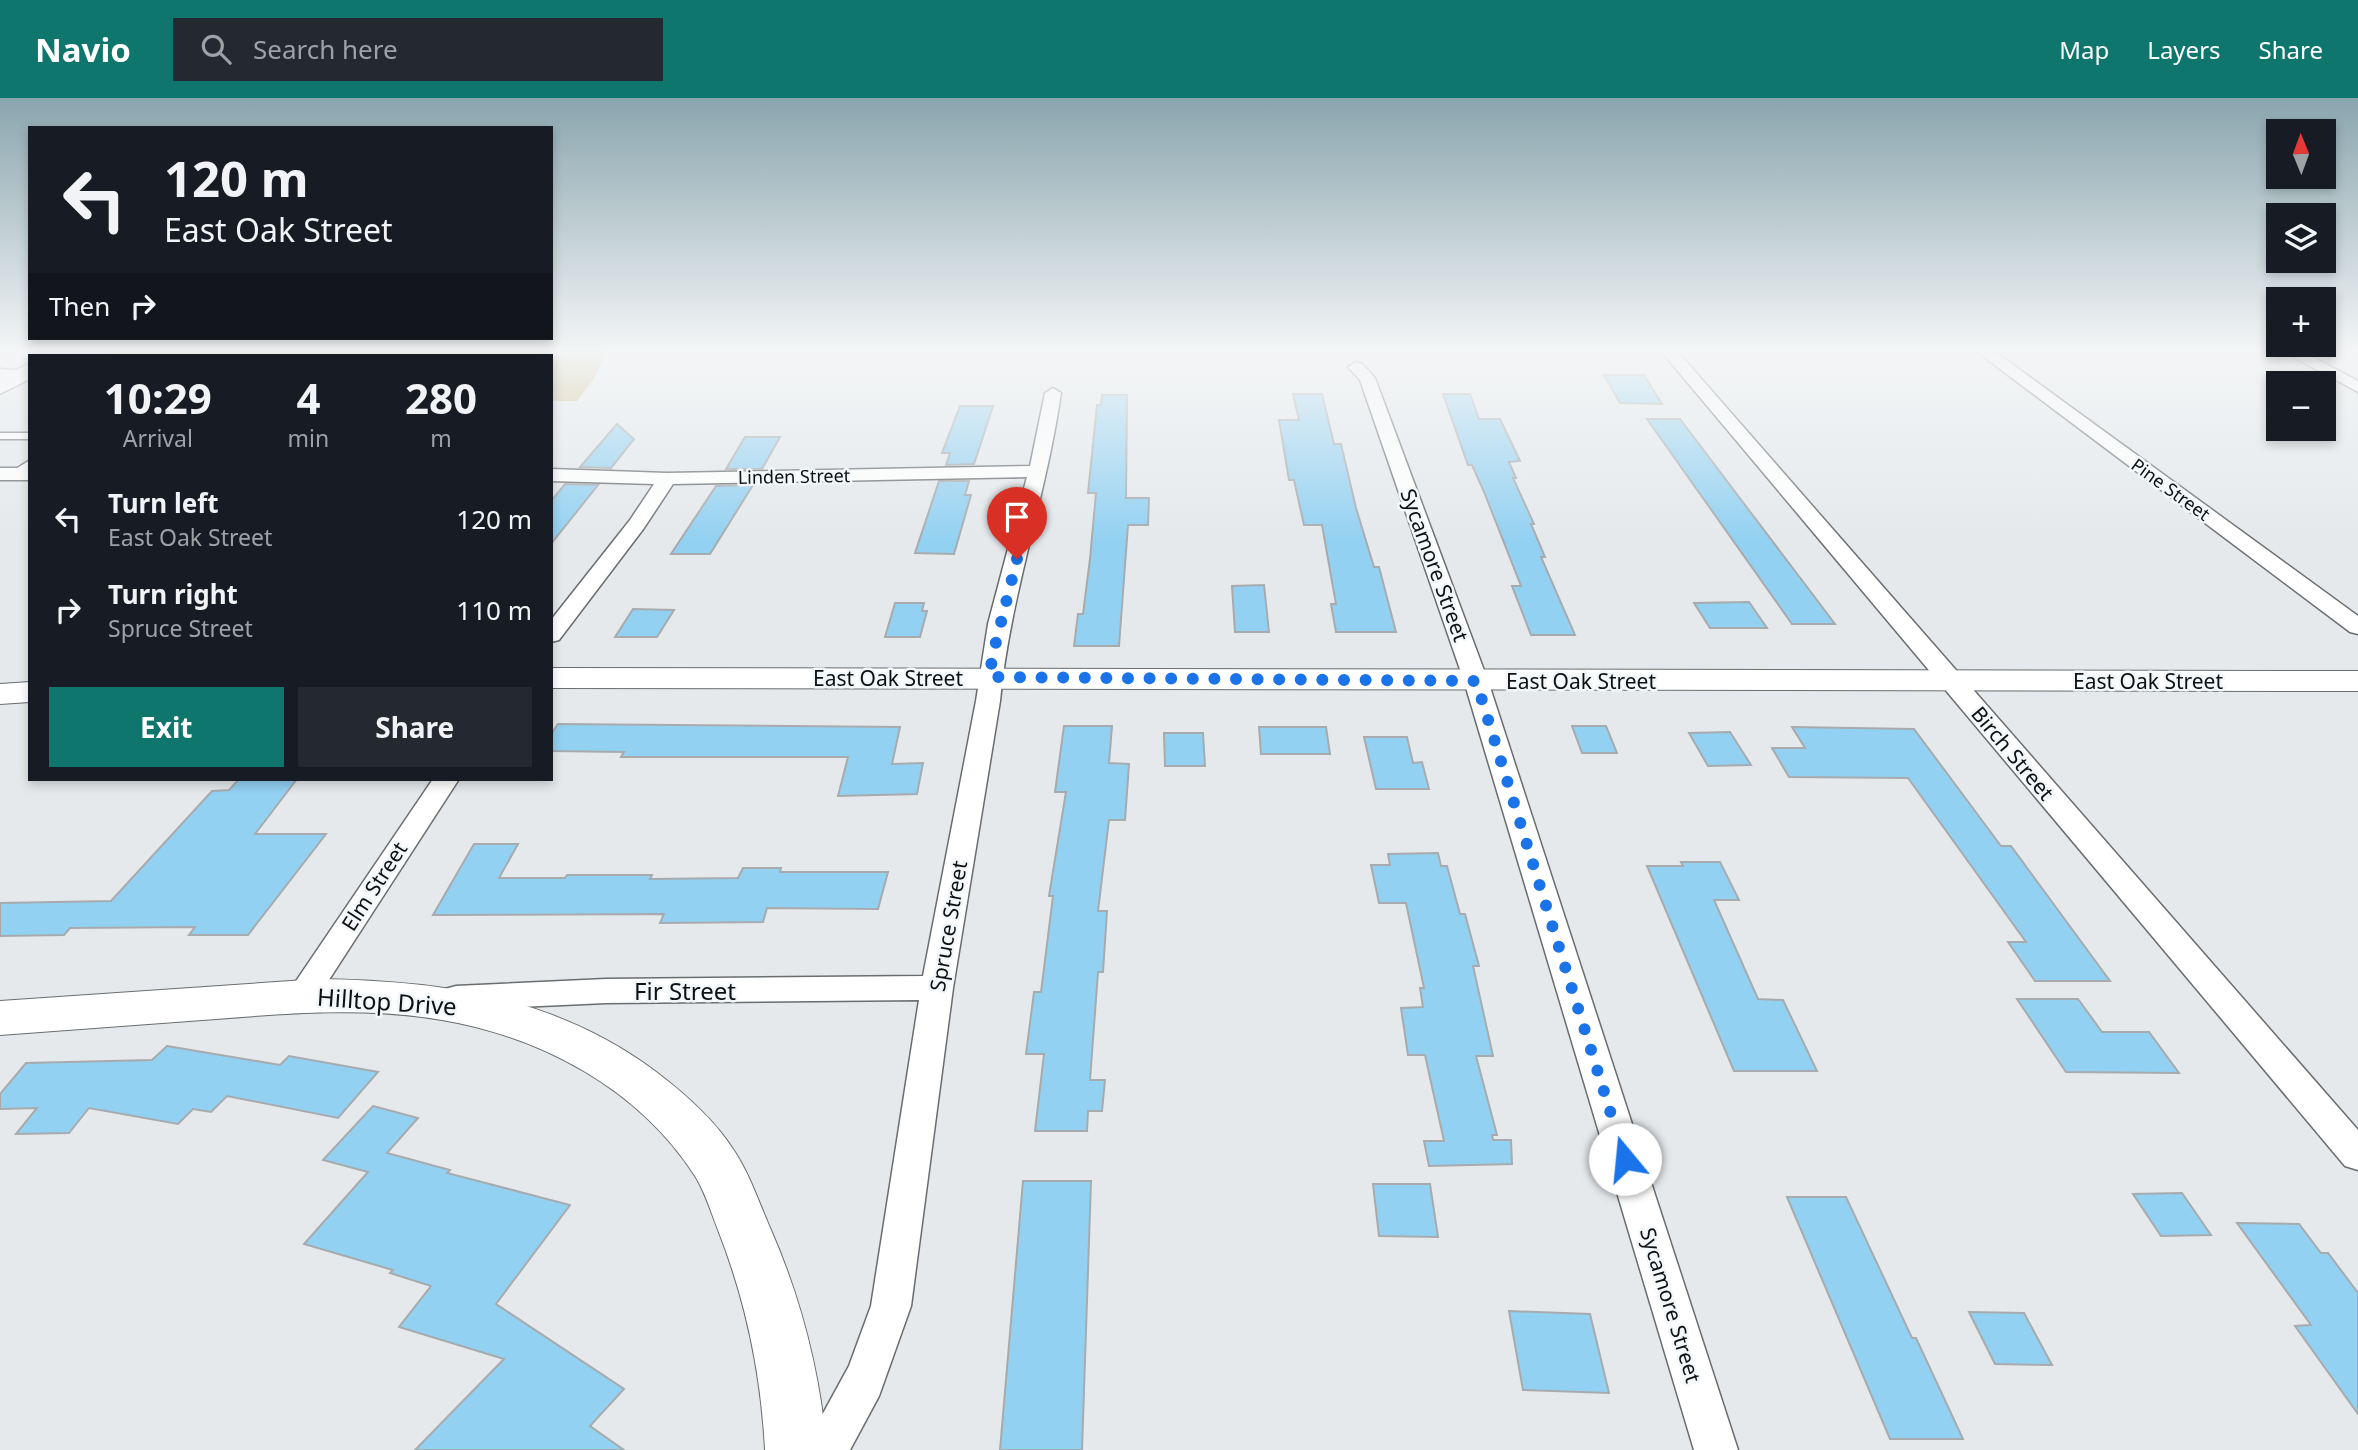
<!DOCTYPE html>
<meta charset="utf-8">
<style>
:root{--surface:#171b24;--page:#242831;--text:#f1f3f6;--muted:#9ea1a6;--accent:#0f766e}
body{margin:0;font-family:"Noto Sans",sans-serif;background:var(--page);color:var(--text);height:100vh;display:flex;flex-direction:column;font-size:26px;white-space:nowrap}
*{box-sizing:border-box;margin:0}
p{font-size:23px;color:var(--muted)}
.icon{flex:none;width:38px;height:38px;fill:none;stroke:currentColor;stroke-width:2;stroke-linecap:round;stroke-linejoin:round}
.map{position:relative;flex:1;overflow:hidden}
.sheet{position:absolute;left:28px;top:256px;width:525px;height:427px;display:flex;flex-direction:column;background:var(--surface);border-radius:0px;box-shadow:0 4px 10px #0003}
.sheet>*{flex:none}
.banner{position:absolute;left:28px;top:28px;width:525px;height:214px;border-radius:0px;box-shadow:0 4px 10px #0003;background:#171b24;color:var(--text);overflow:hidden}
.needle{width:46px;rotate:359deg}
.fabs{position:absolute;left:2266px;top:21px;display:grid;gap:14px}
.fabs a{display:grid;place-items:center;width:70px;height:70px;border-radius:0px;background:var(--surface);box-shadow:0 4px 10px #0003;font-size:35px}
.pin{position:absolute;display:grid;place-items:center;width:60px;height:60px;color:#fff;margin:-72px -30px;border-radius:50% 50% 50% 0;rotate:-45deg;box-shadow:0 0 7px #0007}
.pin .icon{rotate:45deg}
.me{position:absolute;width:77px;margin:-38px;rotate:343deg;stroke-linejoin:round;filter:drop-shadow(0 0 5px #0008)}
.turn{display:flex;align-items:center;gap:24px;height:147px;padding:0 21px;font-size:32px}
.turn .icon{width:91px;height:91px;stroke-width:2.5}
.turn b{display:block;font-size:49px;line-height:60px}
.then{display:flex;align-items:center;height:66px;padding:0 21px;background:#0003;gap:14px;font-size:26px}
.eta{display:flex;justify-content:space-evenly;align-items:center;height:119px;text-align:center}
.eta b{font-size:42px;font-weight:700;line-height:49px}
.primary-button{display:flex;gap:14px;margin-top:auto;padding:14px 21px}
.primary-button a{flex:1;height:80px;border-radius:0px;background:var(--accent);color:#fff;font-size:28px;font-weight:700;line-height:80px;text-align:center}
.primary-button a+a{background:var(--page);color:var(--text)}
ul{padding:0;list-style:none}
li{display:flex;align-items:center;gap:21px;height:91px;padding:0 21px}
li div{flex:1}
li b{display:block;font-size:26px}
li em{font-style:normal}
header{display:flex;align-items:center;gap:42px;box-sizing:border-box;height:98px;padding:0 35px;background:var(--accent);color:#fff}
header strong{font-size:33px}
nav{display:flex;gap:38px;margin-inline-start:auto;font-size:24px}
.search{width:490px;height:63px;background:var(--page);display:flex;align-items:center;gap:18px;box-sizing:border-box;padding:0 24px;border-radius:0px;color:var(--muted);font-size:26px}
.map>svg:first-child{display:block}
.green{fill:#cbbb81}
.building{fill:#93d1f2;stroke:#a7abae;stroke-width:2}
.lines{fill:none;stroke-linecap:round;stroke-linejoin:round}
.lane-casing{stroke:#696d6f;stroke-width:3}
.street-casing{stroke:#696d6f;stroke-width:3}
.secondary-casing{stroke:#696d6f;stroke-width:2}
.lane{fill:#fff;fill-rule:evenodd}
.street{fill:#fff;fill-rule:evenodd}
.secondary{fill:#fff;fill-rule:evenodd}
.route{stroke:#1a73e8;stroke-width:12;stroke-dasharray:0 21.6}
.labels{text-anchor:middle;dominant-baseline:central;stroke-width:5;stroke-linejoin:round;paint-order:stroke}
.far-street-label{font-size:18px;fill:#0e1011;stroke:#f2f7f9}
.street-label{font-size:21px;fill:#0e1011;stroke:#f2f7f9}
.near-street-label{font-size:24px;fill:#0e1011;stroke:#f2f7f9}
</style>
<header>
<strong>Navio</strong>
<div class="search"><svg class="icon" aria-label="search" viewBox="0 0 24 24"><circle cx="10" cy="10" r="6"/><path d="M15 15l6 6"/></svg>Search here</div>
<nav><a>Map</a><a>Layers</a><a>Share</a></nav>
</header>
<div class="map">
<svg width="2358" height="1352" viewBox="0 0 2358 1352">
<rect width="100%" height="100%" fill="#e5e9ec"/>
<path class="green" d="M 110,253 L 607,253 L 593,282 L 577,303 L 551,303 L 551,257 L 102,257 Z"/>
<g class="building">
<path d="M 1604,277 L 1644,277 L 1662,306 L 1620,305 Z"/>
<path d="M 1293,296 L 1322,296 L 1334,346 L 1341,346 L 1356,410 L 1374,469 L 1379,469 L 1396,534 L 1336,534 L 1331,506 L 1336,506 L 1322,427 L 1304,427 L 1294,382 L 1289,382 L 1279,322 L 1299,322 Z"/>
<path d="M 1443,296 L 1470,296 L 1479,321 L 1500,321 L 1520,363 L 1509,364 L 1516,380 L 1513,380 L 1534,426 L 1531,426 L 1545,459 L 1541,459 L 1575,537 L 1531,537 L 1512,488 L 1521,488 L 1484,394 L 1472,367 L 1468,367 Z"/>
<path d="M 1102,297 L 1127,297 L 1126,400 L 1149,400 L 1148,427 L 1128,427 L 1119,548 L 1074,548 L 1078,516 L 1083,516 L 1090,461 L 1096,395 L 1088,395 L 1097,307 L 1101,307 Z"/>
<path d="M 960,308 L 993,308 L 974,366 L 946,367 L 950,355 L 942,355 Z"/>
<path d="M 1647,321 L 1680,321 L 1835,526 L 1792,526 Z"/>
<path d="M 617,326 L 634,341 L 611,370 L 580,369 Z"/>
<path d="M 745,339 L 780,339 L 762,371 L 726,371 Z"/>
<path d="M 939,383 L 969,383 L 965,397 L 971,397 L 954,456 L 915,455 Z"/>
<path d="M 565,386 L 598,387 L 551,446 L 551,403 Z"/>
<path d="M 753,387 L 710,456 L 671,456 L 716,388 Z"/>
<path d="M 1264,487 L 1269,534 L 1235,534 L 1232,488 Z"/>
<path d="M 1749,504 L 1767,530 L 1710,530 L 1694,505 Z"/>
<path d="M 895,505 L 924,505 L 922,513 L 927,513 L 920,539 L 885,539 Z"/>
<path d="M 633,511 L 674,512 L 657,539 L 615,539 Z"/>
<path d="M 558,626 L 900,629 L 892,666 L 923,665 L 917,696 L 838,698 L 848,659 L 621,659 L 624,654 L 551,653 L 551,636 Z"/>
<path d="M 1064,628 L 1112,628 L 1109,665 L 1129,666 L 1125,722 L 1109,722 L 1098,813 L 1107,813 L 1103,874 L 1098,874 L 1090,982 L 1105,982 L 1102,1013 L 1088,1013 L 1087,1033 L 1035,1033 L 1044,956 L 1026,956 L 1034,894 L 1041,894 L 1053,798 L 1049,798 L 1066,694 L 1055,694 Z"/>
<path d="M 1572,628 L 1606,628 L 1617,655 L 1582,655 Z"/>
<path d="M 1259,629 L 1326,629 L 1330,656 L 1261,656 Z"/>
<path d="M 1792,629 L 1914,631 L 2001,748 L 2011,748 L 2110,883 L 2035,883 L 2008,844 L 2026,844 L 1908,680 L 1789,679 L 1772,650 L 1805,650 Z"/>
<path d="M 1730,634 L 1751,667 L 1708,668 L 1689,635 Z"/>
<path d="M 1164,635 L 1203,635 L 1205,668 L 1165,668 Z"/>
<path d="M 1364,639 L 1407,639 L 1413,665 L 1422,664 L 1429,691 L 1376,691 Z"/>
<path d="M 239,681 L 297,681 L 255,736 L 326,736 L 248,837 L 189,837 L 195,829 L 70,830 L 64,837 L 0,838 L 0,805 L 111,803 L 212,693 L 229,692 Z"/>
<path d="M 474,746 L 518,746 L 499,780 L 565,780 L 567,777 L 652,777 L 650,781 L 738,780 L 743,770 L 781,770 L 780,774 L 888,774 L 878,811 L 767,810 L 763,824 L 660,825 L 664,816 L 433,817 Z"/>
<path d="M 1438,755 L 1441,768 L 1447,768 L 1460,816 L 1465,816 L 1479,868 L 1473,868 L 1493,958 L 1476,958 L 1497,1037 L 1492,1037 L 1493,1042 L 1511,1042 L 1512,1066 L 1429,1068 L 1424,1043 L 1444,1043 L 1425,957 L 1408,957 L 1401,910 L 1423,909 L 1420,890 L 1424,890 L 1406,805 L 1379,805 L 1371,767 L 1390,767 L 1388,756 Z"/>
<path d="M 1681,764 L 1720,764 L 1739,802 L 1714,802 L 1758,901 L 1783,902 L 1817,973 L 1734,973 L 1647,768 L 1683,768 Z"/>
<path d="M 2017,901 L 2078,901 L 2102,934 L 2149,934 L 2179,975 L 2066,974 Z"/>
<path d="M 167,948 L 280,967 L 289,958 L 378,974 L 338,1020 L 227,998 L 211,1014 L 193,1011 L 178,1026 L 89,1010 L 69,1035 L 16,1036 L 37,1010 L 0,1011 L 0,996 L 26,965 L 152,962 Z"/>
<path d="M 373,1008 L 418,1020 L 387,1055 L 450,1072 L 447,1075 L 570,1107 L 496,1206 L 624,1291 L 590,1328 L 624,1352 L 415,1352 L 504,1261 L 399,1229 L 431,1188 L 390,1175 L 393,1172 L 304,1146 L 368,1074 L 323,1062 Z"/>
<path d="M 1023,1083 L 1091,1083 L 1082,1352 L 1000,1352 Z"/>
<path d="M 1373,1086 L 1430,1086 L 1438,1139 L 1379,1138 Z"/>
<path d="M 2182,1095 L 2211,1137 L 2161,1138 L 2133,1096 Z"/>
<path d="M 1787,1099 L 1846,1099 L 1912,1240 L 1916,1240 L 1963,1341 L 1890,1341 Z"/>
<path d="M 2237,1125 L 2299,1126 L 2321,1155 L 2328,1155 L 2358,1195 L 2358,1316 L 2295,1228 L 2311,1227 Z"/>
<path d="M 1509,1213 L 1590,1216 L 1609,1295 L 1523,1292 Z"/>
<path d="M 1969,1214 L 2024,1215 L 2052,1267 L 1995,1266 Z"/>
</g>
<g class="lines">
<g class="lane-casing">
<g id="lane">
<rect x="0" y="335" width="30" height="6"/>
<path d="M 30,362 L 30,370 L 17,378 L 11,378 L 11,374 Z"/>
</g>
</g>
<g class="street-casing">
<g id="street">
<path d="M 1661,253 L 1677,253 L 2358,1032 L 2358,1072 L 2345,1068 Z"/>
<path d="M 1976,253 L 1994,253 L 2358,518 L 2358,536 L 2350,534 Z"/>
<path d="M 2282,253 L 2301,253 L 2358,283 L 2358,294 Z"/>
<path d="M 1356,264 L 1362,266 L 1375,280 L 1488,583 L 1738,1352 L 1694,1352 L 1464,583 L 1360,282 L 1348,269 Z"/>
<path d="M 0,271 L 29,273 L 30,278 L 23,281 L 0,281 Z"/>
<path d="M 1053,290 L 1061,295 C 1046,399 1010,498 1000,603 L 953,890 L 911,1208 L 879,1298 L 850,1352 L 803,1352 L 849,1268 L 871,1208 L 919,902 L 606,905 L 456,912 L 445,909 L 440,900 L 445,891 L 456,888 L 606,881 L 923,878 L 976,603 L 988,526 L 1027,379 L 673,386 L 644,430 L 559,542 L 551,544 L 551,522 L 630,422 L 654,386 L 551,383 L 551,371 L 667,375 L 1030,368 L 1045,295 Z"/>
<rect x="0" y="370" width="30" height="12"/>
<path d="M 433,681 L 459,681 L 314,905 L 303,909 L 292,905 L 287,897 L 292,889 Z"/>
</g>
</g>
<g class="secondary-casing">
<g id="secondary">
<path d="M 50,253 L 77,253 L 74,257 L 47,257 Z"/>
<path d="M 30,265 L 30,281 L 0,296 L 0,280 Z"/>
<path d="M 551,570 L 2358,573 L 2358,593 L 551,590 Z"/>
<path d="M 30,584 L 30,604 L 0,606 L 0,586 Z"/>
<path d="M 320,881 C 442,883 554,898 655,973 C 684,995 713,1020 733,1051 C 750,1076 759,1105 771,1132 C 802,1203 820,1275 827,1352 L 765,1352 C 761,1275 746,1203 718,1132 C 711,1114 705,1094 695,1078 C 639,991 542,939 442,922 C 368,909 290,915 216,921 C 144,926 72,932 0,937 L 0,903 Z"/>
</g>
</g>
<use href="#lane" class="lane"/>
<use href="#street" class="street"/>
<use href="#secondary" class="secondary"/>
</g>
<linearGradient id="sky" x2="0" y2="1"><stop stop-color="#8aa5ae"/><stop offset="0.57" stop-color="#f3f5f6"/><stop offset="1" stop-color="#f3f5f6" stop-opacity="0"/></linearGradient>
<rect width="2358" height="442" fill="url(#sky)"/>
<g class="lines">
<path class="route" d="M 1017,461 L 992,560 L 990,579 L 1476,583 L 1625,1061"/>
</g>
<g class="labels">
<g class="far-street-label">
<text transform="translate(794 378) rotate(-1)">Linden Street</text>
<text transform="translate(2171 391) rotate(36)">Pine Street</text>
</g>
<g class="street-label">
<text transform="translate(1435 467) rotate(70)">Sycamore Street</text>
<text x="888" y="580">East Oak Street</text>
<text x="1581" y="583">East Oak Street</text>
<text x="2148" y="583">East Oak Street</text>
<text transform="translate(2013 655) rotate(50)">Birch Street</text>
<text transform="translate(374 788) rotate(-57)">Elm Street</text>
<text transform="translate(948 828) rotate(-80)">Spruce Street</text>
<text transform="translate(1671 1207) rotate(73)">Sycamore Street</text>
</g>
<g class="near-street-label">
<text x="685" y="892">Fir Street</text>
<text transform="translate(387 903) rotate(4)">Hilltop Drive</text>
</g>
</g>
</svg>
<div class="fabs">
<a><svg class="needle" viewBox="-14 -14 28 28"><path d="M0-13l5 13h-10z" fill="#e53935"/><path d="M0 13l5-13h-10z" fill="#9ea1a6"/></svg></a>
<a><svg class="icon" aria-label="layers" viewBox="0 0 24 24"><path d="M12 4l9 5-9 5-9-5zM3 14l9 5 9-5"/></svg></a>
<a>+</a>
<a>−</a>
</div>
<div class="pin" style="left:1017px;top:461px;background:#d93025"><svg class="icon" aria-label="arrive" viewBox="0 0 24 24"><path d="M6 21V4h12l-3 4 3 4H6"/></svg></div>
<svg class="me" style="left:1625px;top:1061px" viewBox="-20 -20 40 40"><circle r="19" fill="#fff"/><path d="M0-13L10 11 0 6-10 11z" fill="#1a73e8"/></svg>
<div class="banner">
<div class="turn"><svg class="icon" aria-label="left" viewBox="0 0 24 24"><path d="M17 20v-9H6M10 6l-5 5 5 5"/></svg><div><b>120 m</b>East Oak Street</div></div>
<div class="then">Then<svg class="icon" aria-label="right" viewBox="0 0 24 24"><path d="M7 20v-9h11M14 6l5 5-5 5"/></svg></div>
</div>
<section class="sheet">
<div class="eta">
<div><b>10:29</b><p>Arrival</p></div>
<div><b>4</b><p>min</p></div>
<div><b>280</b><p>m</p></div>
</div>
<ul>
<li><svg class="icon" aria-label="left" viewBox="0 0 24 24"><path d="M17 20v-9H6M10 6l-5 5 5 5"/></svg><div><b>Turn left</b><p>East Oak Street</p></div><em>120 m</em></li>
<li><svg class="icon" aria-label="right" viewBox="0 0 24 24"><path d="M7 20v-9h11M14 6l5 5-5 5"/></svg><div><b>Turn right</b><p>Spruce Street</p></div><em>110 m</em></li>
</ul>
<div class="primary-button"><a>Exit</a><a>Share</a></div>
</section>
</div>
